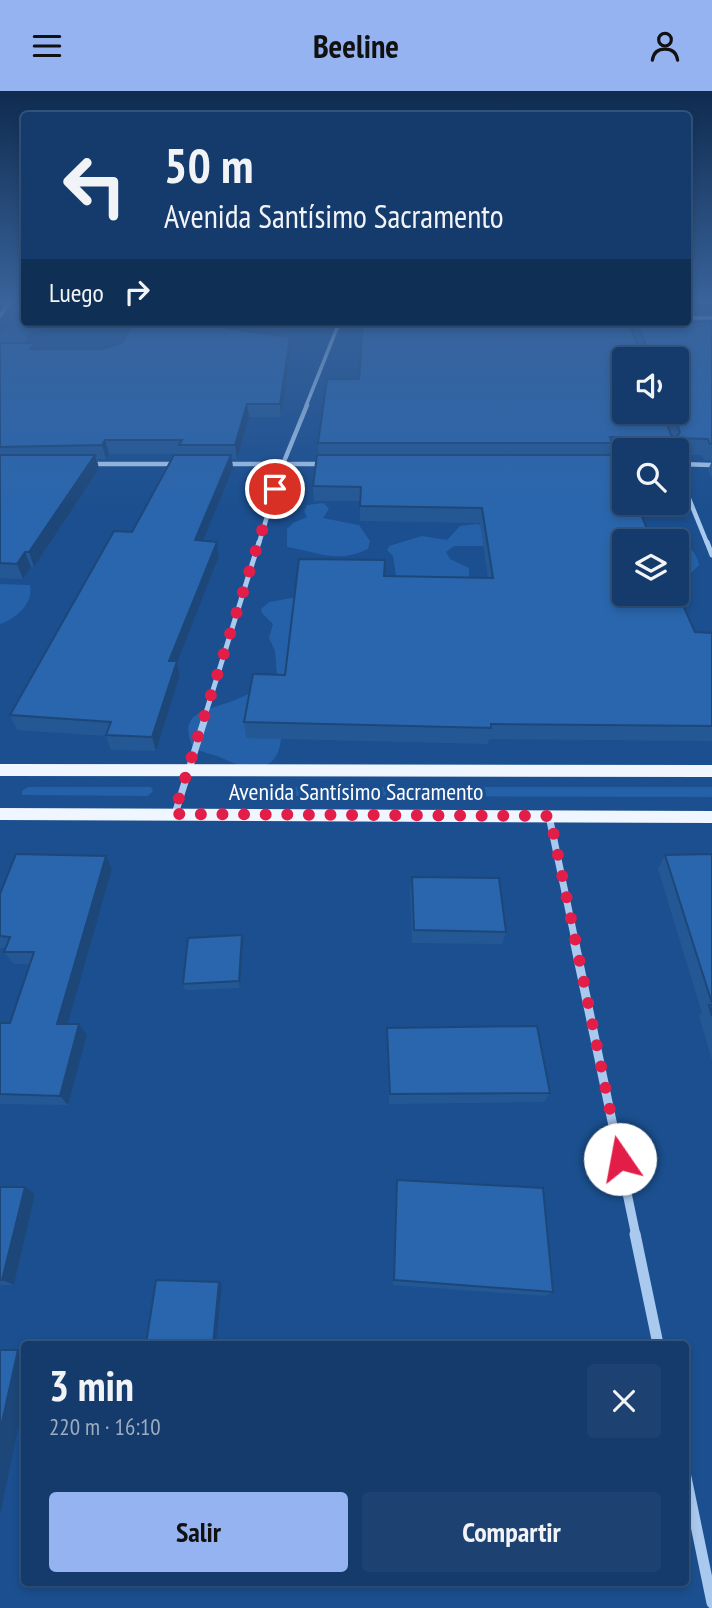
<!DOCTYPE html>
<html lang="es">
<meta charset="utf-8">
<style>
:root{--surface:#143b6b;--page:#1d4271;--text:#f1f3f6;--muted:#9dadc1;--line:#33557e;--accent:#95b2f1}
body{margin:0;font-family:"PT Sans Narrow",sans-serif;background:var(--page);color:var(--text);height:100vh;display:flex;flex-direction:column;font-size:26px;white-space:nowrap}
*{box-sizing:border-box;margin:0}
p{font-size:23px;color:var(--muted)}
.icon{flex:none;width:38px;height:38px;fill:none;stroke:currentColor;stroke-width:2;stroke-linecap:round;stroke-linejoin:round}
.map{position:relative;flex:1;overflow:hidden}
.panel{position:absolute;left:21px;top:1250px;width:668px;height:245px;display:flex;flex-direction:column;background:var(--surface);border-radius:7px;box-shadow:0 4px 10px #0003,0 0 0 2px var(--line)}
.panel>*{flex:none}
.top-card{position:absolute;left:21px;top:21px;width:670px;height:214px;border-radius:7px;box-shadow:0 4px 10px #0003,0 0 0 2px var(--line);background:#143b6b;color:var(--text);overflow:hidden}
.buttons{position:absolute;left:612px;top:256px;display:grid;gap:14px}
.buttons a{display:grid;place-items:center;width:77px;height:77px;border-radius:7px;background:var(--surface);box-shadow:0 4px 10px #0003,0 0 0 2px var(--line);font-size:35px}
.pin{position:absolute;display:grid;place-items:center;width:60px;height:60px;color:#fff;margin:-30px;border:4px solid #fff;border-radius:50%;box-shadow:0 2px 7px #0007}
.me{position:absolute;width:77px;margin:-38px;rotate:348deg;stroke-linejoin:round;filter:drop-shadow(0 0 5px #0008)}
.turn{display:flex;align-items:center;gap:24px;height:147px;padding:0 28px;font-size:32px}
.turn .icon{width:91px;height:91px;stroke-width:2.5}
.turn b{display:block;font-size:49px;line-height:60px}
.then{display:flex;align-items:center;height:66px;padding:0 28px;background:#0003;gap:14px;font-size:26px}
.round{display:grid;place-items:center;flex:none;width:74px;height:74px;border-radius:7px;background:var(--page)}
.summary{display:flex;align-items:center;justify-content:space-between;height:119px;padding:0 28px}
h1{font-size:42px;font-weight:800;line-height:52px}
.primary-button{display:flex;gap:14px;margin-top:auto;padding:14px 28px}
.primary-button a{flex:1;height:80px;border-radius:7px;background:var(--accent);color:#111;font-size:28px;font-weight:800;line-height:80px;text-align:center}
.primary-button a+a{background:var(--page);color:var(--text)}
header{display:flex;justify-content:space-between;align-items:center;height:91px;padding:0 28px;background:var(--accent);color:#111;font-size:32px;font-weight:800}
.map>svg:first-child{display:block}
.green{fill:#2461a8}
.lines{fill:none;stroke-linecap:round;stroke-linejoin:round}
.street-far5{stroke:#a9c9ee;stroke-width:3.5}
.street-far4{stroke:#a9c9ee;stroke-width:4.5}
.street-far3{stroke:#a9c9ee;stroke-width:5}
.street-far2{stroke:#a9c9ee;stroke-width:7}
.street-far1{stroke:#a9c9ee;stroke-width:9}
.street{stroke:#a9c9ee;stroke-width:11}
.primary{fill:#f0f6ff;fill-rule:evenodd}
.wall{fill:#245895;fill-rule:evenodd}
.shaded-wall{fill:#1d4779}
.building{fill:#2a66ad;stroke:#1d4779;stroke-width:2}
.route{stroke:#e11d48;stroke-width:12;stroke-dasharray:0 21.6}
.labels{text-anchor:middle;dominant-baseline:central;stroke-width:7;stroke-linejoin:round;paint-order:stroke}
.street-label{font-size:24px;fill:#fff;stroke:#1b4f8f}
</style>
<header><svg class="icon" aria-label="menu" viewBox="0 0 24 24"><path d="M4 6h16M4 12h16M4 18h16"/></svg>Beeline<svg class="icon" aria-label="person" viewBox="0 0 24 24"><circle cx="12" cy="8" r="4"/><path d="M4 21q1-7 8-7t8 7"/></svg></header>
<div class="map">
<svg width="712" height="1517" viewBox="0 0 712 1517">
<rect width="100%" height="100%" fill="#1b4f8f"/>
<g class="green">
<path d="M 24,210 L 24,231 L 65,232 L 28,243 L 25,253 L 0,259 L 0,242 L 15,235 L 10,231 L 17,224 L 9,221 L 16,218 L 17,212 Z"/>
<path d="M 324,412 L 329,418 L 323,427 L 359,434 L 370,450 L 368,458 C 336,473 318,461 287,456 L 287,438 L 293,432 L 307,426 L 304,420 L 307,414 Z"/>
<path d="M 477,433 L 493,437 L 485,455 L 454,455 L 446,461 L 450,468 L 469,477 L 469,491 L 417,493 L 396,485 L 393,465 L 387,459 L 389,455 L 422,445 L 447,449 L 460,435 Z"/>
<path d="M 677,453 C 691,455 696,461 699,474 L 684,489 L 691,506 L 686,510 L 655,502 L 677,502 Z"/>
<path d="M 0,493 L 30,494 C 34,512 16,528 0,533 Z"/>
<path d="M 297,506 L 323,579 L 277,585 L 275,560 L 269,547 L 273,533 L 262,522 L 261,518 L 269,511 Z"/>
<path d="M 256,601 L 281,646 C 279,683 250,681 224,668 C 214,663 204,663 193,656 C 175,619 212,619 235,609 C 243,606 248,602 256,601 Z"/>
<path d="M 28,696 L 151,696 L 153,700 L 148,705 L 22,704 L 22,700 Z"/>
<path d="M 253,696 L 712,696 L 712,706 L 250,705 L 248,702 Z"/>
</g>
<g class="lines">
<g class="street-far5">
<path d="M 0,225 L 12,208"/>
<path d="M 688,227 L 712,227"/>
<path d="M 306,315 L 337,237 L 346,231"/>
</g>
<g class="street-far4">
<path d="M 88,373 L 178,373"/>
<path d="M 225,373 L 325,373"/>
<path d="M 677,373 L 712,374"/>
<path d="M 677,378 L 707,452"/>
<path d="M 259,452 L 283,373 L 307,314"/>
</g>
<g class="street-far3">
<path d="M 707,451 L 712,464"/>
<path d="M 204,628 L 259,451"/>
</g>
<g class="street-far2">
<path d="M 175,723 L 205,627"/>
<path d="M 549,725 L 576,854"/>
</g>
<path class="street-far1" d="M 575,853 L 636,1145"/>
<g class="street">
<path d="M 635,1143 L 658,1253"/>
<path d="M 686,1386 L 712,1512"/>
</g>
<g class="primary">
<path d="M 0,673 L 712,674 L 712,686 L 0,685 Z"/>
<path d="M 0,717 L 712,720 L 712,732 L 0,729 Z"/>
</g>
</g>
<g class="wall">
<path d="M 133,231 L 232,231 L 232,237 L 290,246 L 291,258 L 281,326 L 249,326 L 237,368 L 232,368 L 233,378 L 203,450 L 219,465 L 177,572 L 180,584 L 156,660 L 111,659 L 106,645 L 17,639 L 10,624 L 132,441 L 181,364 L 181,363 L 109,363 L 106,368 L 97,368 L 99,378 L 34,476 L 31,476 L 23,488 L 0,487 L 0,252 L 37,258 L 102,258 L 122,252 Z"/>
<path d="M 637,231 L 712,231 L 712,387 L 708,379 L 712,370 L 704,369 L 702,364 L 677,364 L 677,359 L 672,359 L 673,353 L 671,359 L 625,359 L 625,363 L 609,363 L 609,364 L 677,509 L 695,541 L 712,542 L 712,650 L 489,648 L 488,653 L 246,647 L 244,631 L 285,584 L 384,485 L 488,487 L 480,432 L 360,430 L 360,410 L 314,410 L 313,395 L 319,364 L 318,352 L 359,288 L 634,244 ZM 677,268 L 677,320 L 625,320 Z"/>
<path d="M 712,763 L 712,969 L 699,925 L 702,922 L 658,778 L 665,764 Z"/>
<path d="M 112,778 L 68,933 L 79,933 L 87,944 L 68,1014 L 0,1013 L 0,932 L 10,932 L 30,873 L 14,873 L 4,861 L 6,857 L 0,857 L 0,803 Z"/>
<path d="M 412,786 L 506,841 L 502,853 L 412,852 L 410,799 Z"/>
<path d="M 243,851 L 240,897 L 185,899 L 183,893 Z"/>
<path d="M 387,937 L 550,1002 L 544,1011 L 389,1013 L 387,948 Z"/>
<path d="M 397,1089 L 553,1201 L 546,1205 L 393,1194 L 396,1096 Z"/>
<path d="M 0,1096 L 35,1103 L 14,1194 L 0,1194 Z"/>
</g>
<g class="shaded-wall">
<path d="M 229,231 L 232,231 L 233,235 L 229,249 L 227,237 Z"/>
<path d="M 290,246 L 291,258 L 281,326 L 280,313 Z"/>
<path d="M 247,313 L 249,326 L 237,368 L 235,354 Z"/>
<path d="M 105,349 L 109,363 L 106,368 L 102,354 Z"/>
<path d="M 95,364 L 99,378 L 34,476 L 29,461 Z"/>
<path d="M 231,364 L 233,378 L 197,464 L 195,449 Z"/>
<path d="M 217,451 L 219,465 L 177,572 L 180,584 L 156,660 L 152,646 L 169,570 Z"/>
<path d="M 25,461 L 31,476 L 23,488 L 17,473 Z"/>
<path d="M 106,765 L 112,778 L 65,943 L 57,933 Z"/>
<path d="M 242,844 L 243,851 L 240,897 L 239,890 Z"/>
<path d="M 79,933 L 87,944 L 68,1014 L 60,1005 Z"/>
<path d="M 25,1096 L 35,1103 L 14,1194 L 2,1189 Z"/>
<path d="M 219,1191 L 222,1193 L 216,1253 L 213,1253 Z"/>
<path d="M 18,1259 L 24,1260 L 24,1309 L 0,1424 L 0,1340 Z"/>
</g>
<g class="building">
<path d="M 133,231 L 229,231 L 227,237 L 290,246 L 280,313 L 247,313 L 235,354 L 179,354 L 182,349 L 105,349 L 102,354 L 0,356 L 0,252 L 35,252 L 30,258 L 102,258 L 122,252 Z"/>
<path d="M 363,231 L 628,231 L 639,257 L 645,253 L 637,231 L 712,231 L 712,353 L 710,353 L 708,348 L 676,347 L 680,341 L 672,320 L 677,320 L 677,268 L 625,268 L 625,320 L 662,320 L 671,344 L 675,347 L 610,346 L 612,352 L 318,352 L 327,288 L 359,288 Z"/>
<path d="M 0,364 L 95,364 L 29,461 L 25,461 L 17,473 L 0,472 Z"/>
<path d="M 174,364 L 231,364 L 195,449 L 217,451 L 169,570 L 177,570 L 152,646 L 106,644 L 111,631 L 10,624 L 114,440 L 132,441 Z"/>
<path d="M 317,364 L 616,364 L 625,385 L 625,411 L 636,411 L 652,450 L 625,450 L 625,502 L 674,502 L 677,509 L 681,510 L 695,541 L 712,542 L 712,635 L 491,633 L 491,637 L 244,631 L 253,583 L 285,584 L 299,468 L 385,469 L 384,485 L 493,487 L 482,417 L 360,415 L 361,396 L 313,395 Z"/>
<path d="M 16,763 L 106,765 L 57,933 L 79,933 L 60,1005 L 0,1003 L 0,932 L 10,932 L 34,861 L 4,861 L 10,846 L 0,845 L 0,803 Z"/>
<path d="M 712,763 L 712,912 L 665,764 Z"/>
<path d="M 412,786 L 499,787 L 506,841 L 414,839 Z"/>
<path d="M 242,844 L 239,890 L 183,893 L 188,847 Z"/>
<path d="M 709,914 L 712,914 L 712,925 Z"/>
<path d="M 537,935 L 550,1002 L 390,1003 L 387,937 Z"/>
<path d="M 397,1089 L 543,1097 L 553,1201 L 394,1189 Z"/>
<path d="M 0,1096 L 25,1096 L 2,1189 L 0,1189 Z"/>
<path d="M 156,1189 L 219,1191 L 213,1253 L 146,1253 Z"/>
<path d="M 0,1259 L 18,1259 L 0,1340 Z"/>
</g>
<linearGradient id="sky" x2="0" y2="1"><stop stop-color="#0f2b4f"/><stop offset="0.5" stop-color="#39639b"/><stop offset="1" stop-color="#39639b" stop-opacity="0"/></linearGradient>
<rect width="712" height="420" fill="url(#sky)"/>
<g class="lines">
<path class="route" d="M 275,398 L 174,723 L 550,725 L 620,1068"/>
</g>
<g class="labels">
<g class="street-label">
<text x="356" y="700">Avenida Santísimo Sacramento</text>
</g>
</g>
</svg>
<div class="buttons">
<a><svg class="icon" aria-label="sound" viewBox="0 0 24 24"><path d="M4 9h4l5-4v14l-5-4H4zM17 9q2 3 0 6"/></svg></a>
<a><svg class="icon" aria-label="search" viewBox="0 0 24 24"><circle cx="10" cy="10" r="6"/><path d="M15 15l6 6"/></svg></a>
<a><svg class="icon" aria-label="layers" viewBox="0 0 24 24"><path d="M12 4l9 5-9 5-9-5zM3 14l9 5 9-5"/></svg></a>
</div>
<div class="pin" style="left:275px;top:398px;background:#d93025"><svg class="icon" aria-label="arrive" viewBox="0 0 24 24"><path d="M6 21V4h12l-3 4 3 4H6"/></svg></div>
<svg class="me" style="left:620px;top:1068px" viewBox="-20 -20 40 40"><circle r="19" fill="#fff"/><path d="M0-13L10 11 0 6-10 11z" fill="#e11d48"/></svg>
<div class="top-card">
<div class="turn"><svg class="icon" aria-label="left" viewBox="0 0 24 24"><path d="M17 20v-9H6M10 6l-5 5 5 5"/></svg><div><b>50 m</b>Avenida Santísimo Sacramento</div></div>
<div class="then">Luego<svg class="icon" aria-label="right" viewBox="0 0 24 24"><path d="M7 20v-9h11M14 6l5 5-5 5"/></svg></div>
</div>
<section class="panel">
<div class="summary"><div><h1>3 min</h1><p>220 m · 16:10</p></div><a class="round"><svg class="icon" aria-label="close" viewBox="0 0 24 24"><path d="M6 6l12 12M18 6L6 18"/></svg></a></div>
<div class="primary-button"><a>Salir</a><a>Compartir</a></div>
</section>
</div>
